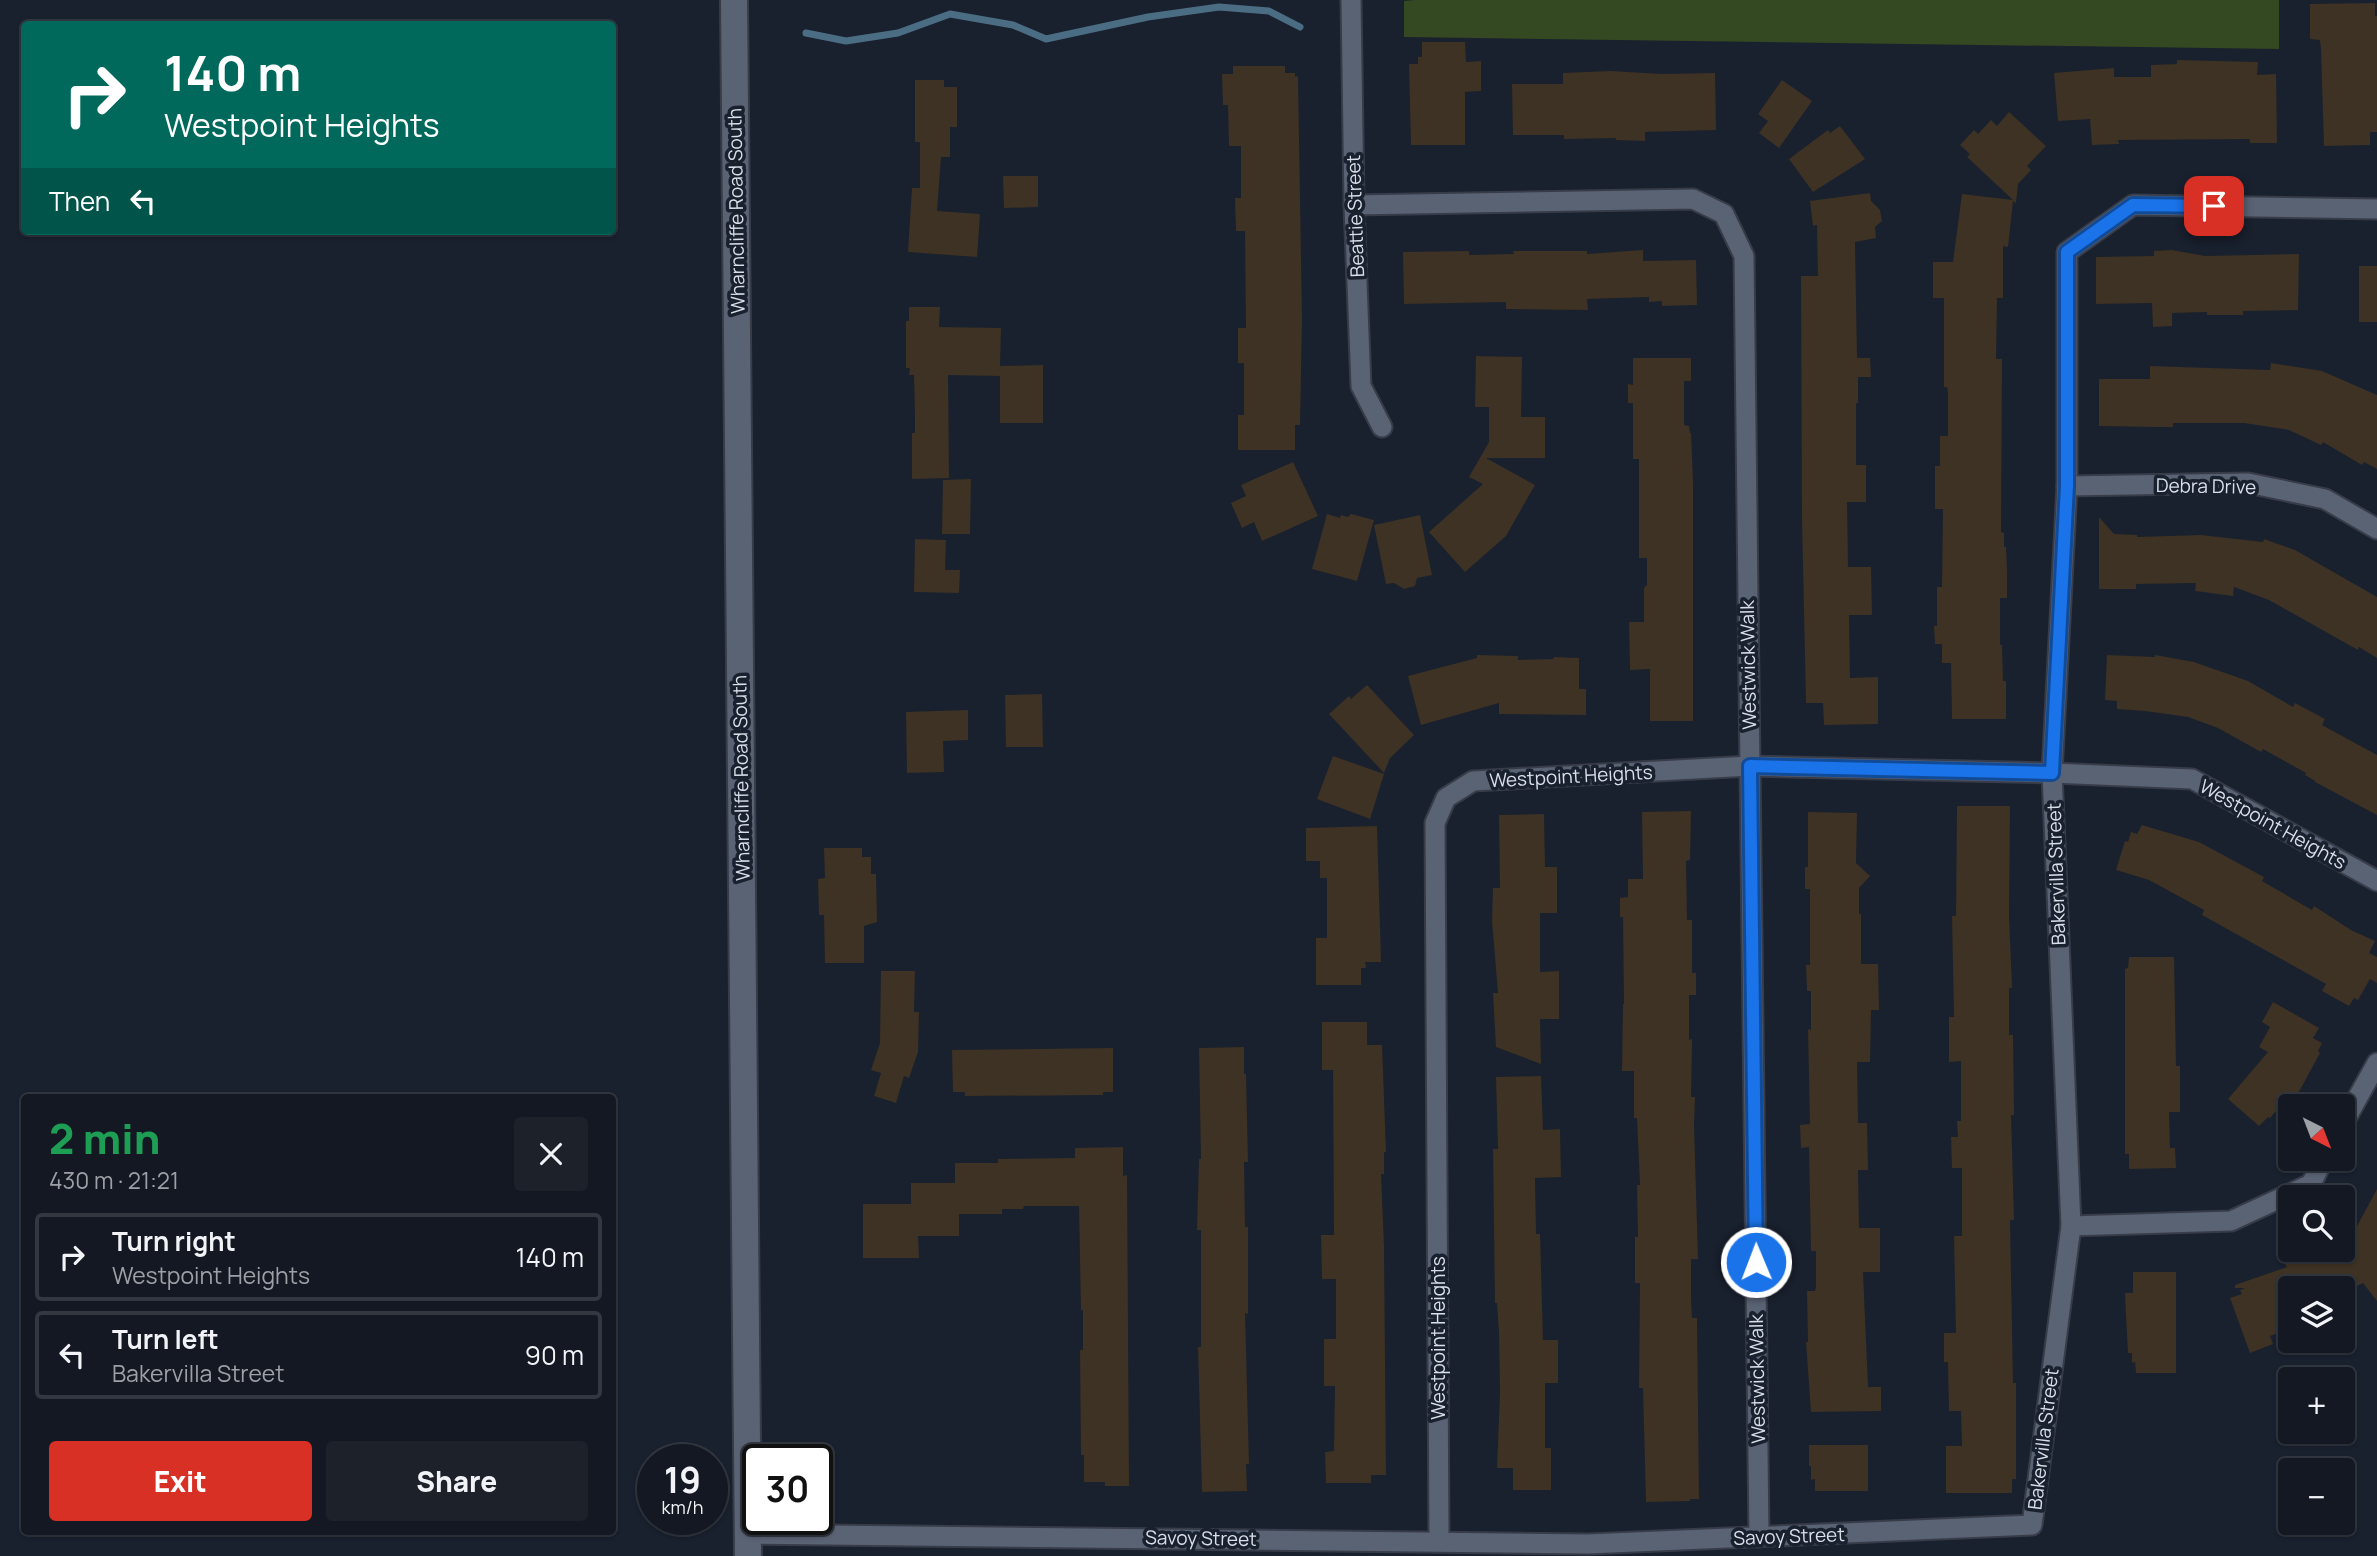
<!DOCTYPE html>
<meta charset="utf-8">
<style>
:root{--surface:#131822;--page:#1c212a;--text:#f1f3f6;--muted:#9da0a5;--line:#323740;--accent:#d93025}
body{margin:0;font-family:Manrope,sans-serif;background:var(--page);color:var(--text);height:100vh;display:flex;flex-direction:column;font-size:26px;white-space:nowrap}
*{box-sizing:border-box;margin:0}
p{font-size:23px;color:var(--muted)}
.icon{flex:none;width:38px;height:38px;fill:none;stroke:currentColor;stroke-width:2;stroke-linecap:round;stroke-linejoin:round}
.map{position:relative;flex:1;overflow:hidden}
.drawer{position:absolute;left:21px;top:1094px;width:595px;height:441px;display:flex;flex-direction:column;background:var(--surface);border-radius:7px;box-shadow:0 2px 5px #0004,0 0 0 2px var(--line)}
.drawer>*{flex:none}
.hud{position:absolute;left:21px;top:21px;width:595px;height:214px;border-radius:7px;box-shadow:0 2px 5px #0004,0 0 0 2px var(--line);background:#00695c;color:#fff;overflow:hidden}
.needle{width:46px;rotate:138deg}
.fabs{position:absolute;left:2278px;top:1094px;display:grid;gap:14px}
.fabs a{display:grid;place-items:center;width:77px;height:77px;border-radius:7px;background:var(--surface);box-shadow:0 2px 5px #0004,0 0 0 2px var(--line);font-size:35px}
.speed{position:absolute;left:637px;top:1444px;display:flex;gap:14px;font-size:35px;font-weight:700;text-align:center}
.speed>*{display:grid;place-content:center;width:91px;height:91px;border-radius:50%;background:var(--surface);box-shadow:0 2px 5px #0004,0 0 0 2px var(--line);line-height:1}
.speed small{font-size:18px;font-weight:400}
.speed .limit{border:4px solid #111;border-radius:10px;background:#fff;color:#111}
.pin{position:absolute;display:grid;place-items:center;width:60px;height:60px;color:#fff;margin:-30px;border-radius:14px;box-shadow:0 4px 10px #0006}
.me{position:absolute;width:77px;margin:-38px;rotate:359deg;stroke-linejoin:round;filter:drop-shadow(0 0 5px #0008)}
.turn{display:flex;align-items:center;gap:24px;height:147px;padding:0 28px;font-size:32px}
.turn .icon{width:91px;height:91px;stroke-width:2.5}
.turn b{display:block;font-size:49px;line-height:60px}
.then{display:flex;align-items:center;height:66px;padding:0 28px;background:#0003;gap:14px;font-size:26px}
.round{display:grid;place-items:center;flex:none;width:74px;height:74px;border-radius:7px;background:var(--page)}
.summary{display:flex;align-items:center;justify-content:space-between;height:119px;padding:0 28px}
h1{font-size:42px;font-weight:800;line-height:52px;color:#1e9e55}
.cta{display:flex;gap:14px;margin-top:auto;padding:14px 28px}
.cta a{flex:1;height:80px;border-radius:7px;background:var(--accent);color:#fff;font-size:28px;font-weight:800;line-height:80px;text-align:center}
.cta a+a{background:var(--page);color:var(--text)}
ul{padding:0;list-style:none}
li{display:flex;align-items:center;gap:21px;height:88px;margin:0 14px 10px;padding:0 14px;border:4px solid var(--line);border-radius:7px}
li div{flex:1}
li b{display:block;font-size:26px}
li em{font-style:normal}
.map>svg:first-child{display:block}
.green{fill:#344822}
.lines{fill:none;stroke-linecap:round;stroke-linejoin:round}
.stream{stroke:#4b6d84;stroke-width:7}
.building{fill:#3d3223}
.street-casing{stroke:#383c49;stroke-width:23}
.secondary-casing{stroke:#383c49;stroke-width:30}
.street{stroke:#5a6374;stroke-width:19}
.secondary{stroke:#5a6374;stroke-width:26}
.route-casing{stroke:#114b97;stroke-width:18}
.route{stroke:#1a73e8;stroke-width:12}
.labels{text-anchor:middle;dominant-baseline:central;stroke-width:7;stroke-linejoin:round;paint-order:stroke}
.street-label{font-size:19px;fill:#d9dfe9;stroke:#19202e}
</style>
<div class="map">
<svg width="2377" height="1556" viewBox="0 0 2377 1556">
<rect width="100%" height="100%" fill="#19202e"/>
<path class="green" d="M 1414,0 L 2279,0 L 2279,49 L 1404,37 L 1404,1 Z"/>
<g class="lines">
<path class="stream" d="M 806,33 L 846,41 L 898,33 L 950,14 L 1013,25 L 1046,39 L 1148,17 L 1219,7 L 1269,11 L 1300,27"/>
</g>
<g class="building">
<path d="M 2375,3 L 2375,16 L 2377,16 L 2377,132 L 2370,132 L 2370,145 L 2324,146 L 2321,49 L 2320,40 L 2310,39 L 2310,4 Z"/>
<path d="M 1422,42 L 1465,42 L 1466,62 L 1481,61 L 1481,91 L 1465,92 L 1465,145 L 1411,145 L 1409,64 L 1418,64 L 1418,57 L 1422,57 Z"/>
<path d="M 2177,60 L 2258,62 L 2257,75 L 2276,74 L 2277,143 L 2250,143 L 2250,139 L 2118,140 L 2119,144 L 2092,145 L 2090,119 L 2058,121 L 2054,73 L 2114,68 L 2114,77 L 2151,77 L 2151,65 L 2177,64 Z"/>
<path d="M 1233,66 L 1285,66 L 1285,73 L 1295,73 L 1295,77 L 1298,76 L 1302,319 L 1300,425 L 1295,425 L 1295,450 L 1238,450 L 1238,415 L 1244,415 L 1244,363 L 1238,363 L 1238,328 L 1246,328 L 1245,231 L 1236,231 L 1235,198 L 1241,198 L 1241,146 L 1229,146 L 1228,105 L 1223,105 L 1222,74 L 1233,74 Z"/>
<path d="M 1610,71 L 1662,74 L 1715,73 L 1716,130 L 1645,132 L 1645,141 L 1616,140 L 1616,138 L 1564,139 L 1564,135 L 1513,135 L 1512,84 L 1563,84 L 1563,73 Z"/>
<path d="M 915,80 L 944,80 L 944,87 L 957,87 L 957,127 L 950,127 L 950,157 L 941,157 L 937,211 L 980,214 L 977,257 L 908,252 L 912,188 L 920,188 L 920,142 L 915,142 Z"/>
<path d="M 1782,80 L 1812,101 L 1779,148 L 1759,133 L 1768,121 L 1758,114 Z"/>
<path d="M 2009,112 L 2046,146 L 2027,166 L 2031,170 L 2018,184 L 2016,203 L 2013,201 L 2008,247 L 2003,246 L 2003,298 L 1997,298 L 1996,359 L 2002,359 L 2001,532 L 2004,533 L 2004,547 L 2006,547 L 2007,570 L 2007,598 L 2000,598 L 2000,645 L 2002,645 L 2003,681 L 2006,681 L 2006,719 L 1952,719 L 1951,663 L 1942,663 L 1942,644 L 1935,644 L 1934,626 L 1937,626 L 1937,587 L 1942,587 L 1943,509 L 1935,509 L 1935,466 L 1940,466 L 1940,436 L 1948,436 L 1948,392 L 1947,387 L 1944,387 L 1944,298 L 1933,298 L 1933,262 L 1953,262 L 1962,194 L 2013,200 L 1967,157 L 1970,154 L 1960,145 L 1974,130 L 1978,134 L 1991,120 L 1997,126 Z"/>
<path d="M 1840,126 L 1865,159 L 1813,192 L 1789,159 L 1828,130 L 1830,133 Z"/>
<path d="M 1003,176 L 1038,176 L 1038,207 L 1004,208 Z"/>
<path d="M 1870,193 L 1871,201 L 1880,210 L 1882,221 L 1875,227 L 1876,238 L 1855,242 L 1857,358 L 1870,358 L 1871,377 L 1858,377 L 1858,403 L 1856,403 L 1856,465 L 1866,465 L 1866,502 L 1847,502 L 1848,567 L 1871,567 L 1872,615 L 1849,615 L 1850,678 L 1878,677 L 1878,724 L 1824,725 L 1823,703 L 1806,703 L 1802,518 L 1801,276 L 1818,276 L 1817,225 L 1813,226 L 1810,201 Z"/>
<path d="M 1643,250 L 1643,261 L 1696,260 L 1697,305 L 1662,306 L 1662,301 L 1649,302 L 1649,297 L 1587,299 L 1588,310 L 1506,309 L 1506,302 L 1404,304 L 1403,252 L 1469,251 L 1469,255 L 1514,254 L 1513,251 L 1587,251 L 1587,254 Z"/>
<path d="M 2172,250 L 2205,256 L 2299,254 L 2298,310 L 2243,311 L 2243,315 L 2207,315 L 2207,312 L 2172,313 L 2172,326 L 2153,327 L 2152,303 L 2096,304 L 2096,257 L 2154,256 L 2154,251 Z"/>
<rect x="2359" y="266" width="18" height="56"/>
<path d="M 909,307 L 940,307 L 939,327 L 1001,328 L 1000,366 L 1043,365 L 1043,423 L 1000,423 L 1000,376 L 948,375 L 949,478 L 912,479 L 912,433 L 915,433 L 915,415 L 914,375 L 909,375 L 910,368 L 906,368 L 906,321 L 909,321 Z"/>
<path d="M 1476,356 L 1522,357 L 1521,417 L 1545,417 L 1545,458 L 1486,458 L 1535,485 L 1506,536 L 1465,572 L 1429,532 L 1483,484 L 1469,477 L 1489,442 L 1489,407 L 1475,407 Z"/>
<path d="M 1633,358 L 1691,358 L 1691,381 L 1684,381 L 1684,425 L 1689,426 L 1690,433 L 1691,433 L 1693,481 L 1693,721 L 1650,721 L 1650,669 L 1630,670 L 1629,622 L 1644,622 L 1644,588 L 1647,585 L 1647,558 L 1639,558 L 1639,459 L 1633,459 L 1633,403 L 1628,403 L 1628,384 L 1633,385 Z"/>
<path d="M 2271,363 L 2322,371 L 2377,395 L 2377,469 L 2364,462 L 2362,465 L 2323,442 L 2321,445 L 2289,430 L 2244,423 L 2173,423 L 2173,427 L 2155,427 L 2099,426 L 2099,379 L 2150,379 L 2150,366 L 2270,370 Z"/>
<path d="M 1293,462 L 1318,516 L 1262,541 L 1254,522 L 1242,528 L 1231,503 L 1246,496 L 1241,485 Z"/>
<path d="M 971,479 L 970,534 L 942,534 L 943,480 Z"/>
<path d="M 1327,514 L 1340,518 L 1341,515 L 1348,517 L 1351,514 L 1374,520 L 1357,581 L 1312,569 Z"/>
<path d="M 1420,515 L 1432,575 L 1417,578 L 1415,586 L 1404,589 L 1394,583 L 1386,584 L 1374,525 Z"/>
<path d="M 2099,517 L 2114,534 L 2137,535 L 2137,537 L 2201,535 L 2263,542 L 2264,539 L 2295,550 L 2377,597 L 2377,658 L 2359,647 L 2358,650 L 2269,600 L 2234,587 L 2233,596 L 2195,591 L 2196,583 L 2136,584 L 2136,589 L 2099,589 Z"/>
<path d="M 915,539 L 946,540 L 945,570 L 960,570 L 959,593 L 914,592 Z"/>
<path d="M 1477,655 L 1518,656 L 1518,660 L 1553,659 L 1554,657 L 1579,658 L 1579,689 L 1586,689 L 1586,715 L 1499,714 L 1499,703 L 1421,725 L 1408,676 L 1477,658 Z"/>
<path d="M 2107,655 L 2155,657 L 2155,655 L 2194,662 L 2248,681 L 2293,707 L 2295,703 L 2325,719 L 2322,725 L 2377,755 L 2377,815 L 2315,782 L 2315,781 L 2305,775 L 2306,773 L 2263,749 L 2261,752 L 2218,728 L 2188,717 L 2145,711 L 2117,709 L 2117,701 L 2105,700 Z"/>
<path d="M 1367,685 L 1414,735 L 1390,758 L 1384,773 L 1329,714 L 1349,696 L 1351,699 Z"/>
<path d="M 1042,694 L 1043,747 L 1006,747 L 1005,695 Z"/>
<path d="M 968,710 L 968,740 L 943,741 L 944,772 L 907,773 L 906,712 Z"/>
<path d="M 1333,756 L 1384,774 L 1370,819 L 1317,799 Z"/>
<path d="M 1957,806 L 2010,806 L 2009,916 L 2012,988 L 2009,988 L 2009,1035 L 2013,1035 L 2014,1115 L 2011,1115 L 2014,1220 L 2010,1220 L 2013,1383 L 2016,1383 L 2016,1479 L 2012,1479 L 2012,1493 L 1946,1493 L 1946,1446 L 1962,1446 L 1961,1411 L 1949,1411 L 1948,1362 L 1944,1362 L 1944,1333 L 1956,1333 L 1954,1236 L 1962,1236 L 1962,1168 L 1952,1168 L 1951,1137 L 1958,1137 L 1957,1121 L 1961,1121 L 1961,1061 L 1949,1062 L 1949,1017 L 1954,1017 L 1952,916 L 1956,916 Z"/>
<path d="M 1691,811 L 1690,860 L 1686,861 L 1687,920 L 1692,920 L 1692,973 L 1696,973 L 1696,995 L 1689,995 L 1689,1040 L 1692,1039 L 1691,1097 L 1695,1097 L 1694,1125 L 1698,1259 L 1691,1259 L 1691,1300 L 1692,1318 L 1697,1318 L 1699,1499 L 1690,1499 L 1690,1501 L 1646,1502 L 1643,1388 L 1639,1388 L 1640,1283 L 1635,1283 L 1635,1237 L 1638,1237 L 1637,1185 L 1640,1185 L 1637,1118 L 1634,1118 L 1634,1071 L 1622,1071 L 1623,1004 L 1624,1004 L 1623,917 L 1620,917 L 1620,898 L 1628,897 L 1628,879 L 1643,879 L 1642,812 Z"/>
<path d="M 1808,812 L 1857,813 L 1856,863 L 1870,876 L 1859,888 L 1859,914 L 1861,914 L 1861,964 L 1878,964 L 1879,1010 L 1871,1010 L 1870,1062 L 1857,1062 L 1858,1123 L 1867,1123 L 1868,1170 L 1858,1170 L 1859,1228 L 1880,1228 L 1880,1272 L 1863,1272 L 1868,1387 L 1881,1387 L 1881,1411 L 1811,1412 L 1806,1342 L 1808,1342 L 1807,1291 L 1815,1291 L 1816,1287 L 1816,1251 L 1811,1251 L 1809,1147 L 1801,1148 L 1800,1125 L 1810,1124 L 1808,1029 L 1811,1030 L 1811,991 L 1807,991 L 1806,965 L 1810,965 L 1810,889 L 1805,889 L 1805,867 L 1808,867 Z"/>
<path d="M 1544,814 L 1545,867 L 1557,867 L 1557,913 L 1540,913 L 1540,972 L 1559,971 L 1559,1019 L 1540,1019 L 1541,1064 L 1496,1047 L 1493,993 L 1498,993 L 1492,921 L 1493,888 L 1500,888 L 1499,815 Z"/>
<path d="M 2142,825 L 2199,842 L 2264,877 L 2262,881 L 2312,910 L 2314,906 L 2351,930 L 2375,941 L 2369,953 L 2377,957 L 2377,983 L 2370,979 L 2358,1000 L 2354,998 L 2349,1006 L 2322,991 L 2326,984 L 2202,915 L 2204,910 L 2149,880 L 2116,870 L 2125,841 L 2128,842 L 2131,832 L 2137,834 Z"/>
<path d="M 1377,826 L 1381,962 L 1365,962 L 1366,968 L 1361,968 L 1361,985 L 1316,985 L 1316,938 L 1327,938 L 1327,878 L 1320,878 L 1320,861 L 1306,861 L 1306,828 Z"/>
<path d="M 824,848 L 862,848 L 862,857 L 871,857 L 871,874 L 876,874 L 877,922 L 864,926 L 864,963 L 825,963 L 824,915 L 819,915 L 818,879 L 825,878 Z"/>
<path d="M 2129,957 L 2174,957 L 2176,1066 L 2180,1066 L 2180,1112 L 2169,1112 L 2170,1148 L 2175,1148 L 2176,1168 L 2129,1169 L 2129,1154 L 2125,1154 L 2125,969 L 2128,968 Z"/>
<path d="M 881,971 L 915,971 L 914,1012 L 919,1012 L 918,1052 L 909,1078 L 904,1076 L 896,1103 L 874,1096 L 881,1073 L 871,1070 L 880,1043 Z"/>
<path d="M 2273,1002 L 2319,1028 L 2313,1038 L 2322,1043 L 2318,1051 L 2320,1053 L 2300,1090 L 2278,1115 L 2275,1112 L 2270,1118 L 2268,1117 L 2259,1126 L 2228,1099 L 2268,1052 L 2259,1047 L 2270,1027 L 2262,1022 Z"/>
<path d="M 1322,1022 L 1367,1022 L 1367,1045 L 1382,1045 L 1386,1152 L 1384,1152 L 1384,1174 L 1381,1174 L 1384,1246 L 1386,1475 L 1371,1475 L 1371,1483 L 1326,1483 L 1325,1452 L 1334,1451 L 1335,1386 L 1324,1386 L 1324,1339 L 1336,1339 L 1336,1279 L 1322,1279 L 1321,1235 L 1334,1235 L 1333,1070 L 1322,1070 Z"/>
<path d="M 1244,1047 L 1244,1074 L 1246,1074 L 1248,1162 L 1244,1162 L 1245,1227 L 1248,1227 L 1248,1314 L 1245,1313 L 1249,1464 L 1246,1464 L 1247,1491 L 1202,1492 L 1198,1347 L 1201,1347 L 1201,1230 L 1197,1230 L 1199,1159 L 1201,1159 L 1199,1048 Z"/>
<path d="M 1113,1048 L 1113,1092 L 1103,1092 L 1103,1095 L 965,1096 L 965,1092 L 953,1092 L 952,1050 Z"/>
<path d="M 1541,1076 L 1543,1130 L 1560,1129 L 1561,1177 L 1535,1178 L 1536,1234 L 1540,1234 L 1543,1340 L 1558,1340 L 1558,1383 L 1545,1383 L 1545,1448 L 1551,1448 L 1551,1490 L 1513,1490 L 1513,1468 L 1497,1468 L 1500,1392 L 1499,1333 L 1497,1303 L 1495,1303 L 1493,1149 L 1498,1149 L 1496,1077 Z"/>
<path d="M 1123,1147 L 1123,1176 L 1127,1175 L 1129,1486 L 1105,1486 L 1105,1482 L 1084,1482 L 1084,1455 L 1081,1455 L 1080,1350 L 1083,1350 L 1083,1310 L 1081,1310 L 1079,1206 L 1024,1206 L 1023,1209 L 1002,1209 L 1002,1214 L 959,1214 L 959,1236 L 918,1236 L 919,1258 L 863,1258 L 863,1204 L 911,1204 L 911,1183 L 955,1183 L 955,1163 L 998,1163 L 998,1159 L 1075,1158 L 1075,1148 Z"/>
<path d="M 2377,1189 L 2377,1301 L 2363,1283 L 2353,1288 L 2285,1288 L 2291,1305 L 2291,1322 L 2278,1326 L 2280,1332 L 2270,1336 L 2273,1344 L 2250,1353 L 2230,1298 L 2242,1294 L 2240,1290 L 2245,1288 L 2235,1288 L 2235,1285 L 2287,1267 L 2285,1264 L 2312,1250 L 2343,1250 L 2343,1211 L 2356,1228 Z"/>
<path d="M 2133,1272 L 2176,1272 L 2176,1373 L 2136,1373 L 2135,1362 L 2132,1363 L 2132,1353 L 2128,1353 L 2126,1316 L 2125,1293 L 2133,1293 Z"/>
<path d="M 1809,1445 L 1868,1445 L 1868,1491 L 1815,1491 L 1815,1479 L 1811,1480 L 1811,1466 L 1809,1466 Z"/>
</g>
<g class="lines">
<g class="street-casing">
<g id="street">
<path d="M 1351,0 L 1354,205 L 1361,386 L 1382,427"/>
<path d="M 1354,205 L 1693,199 L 1724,214 L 1744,256 L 1759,1537"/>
<path d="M 2067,486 L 2248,483 L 2325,499 L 2377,529"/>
<path d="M 2343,1124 L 2377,1063"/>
<path d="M 2071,1226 L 2231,1221 L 2311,1184 L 2324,1158"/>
<path d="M 748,1534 L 1588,1544 L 2032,1525 L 2071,1226 L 2052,773 L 2067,486 L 2067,252 L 2133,205 L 2377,209"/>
<path d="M 1439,1541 L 1435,823 L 1446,798 L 1473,781 L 1750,766 L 2052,773 L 2192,779 L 2377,881"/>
</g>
</g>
<g class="secondary-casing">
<path id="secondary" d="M 734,0 L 748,1556"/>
</g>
<use href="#street" class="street"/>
<use href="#secondary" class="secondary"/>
</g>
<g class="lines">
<g class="route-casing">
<path id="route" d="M 1756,1262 L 1750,766 L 2052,773 L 2067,486 L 2067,252 L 2133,205 L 2214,206"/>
</g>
<use href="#route" class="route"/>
</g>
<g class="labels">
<g class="street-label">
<text transform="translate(736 211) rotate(-91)">Wharncliffe Road South</text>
<text transform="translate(1355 216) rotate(-92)">Beattie Street</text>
<text transform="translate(2206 486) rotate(1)">Debra Drive</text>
<text transform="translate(1748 665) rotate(-91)">Westwick Walk</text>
<text transform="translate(1571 776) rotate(-3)">Westpoint Heights</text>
<text transform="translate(741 778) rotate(-91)">Wharncliffe Road South</text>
<text transform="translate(2273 824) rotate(29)">Westpoint Heights</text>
<text transform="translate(2056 874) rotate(-92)">Bakervilla Street</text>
<text transform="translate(1438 1338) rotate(-90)">Westpoint Heights</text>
<text transform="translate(1757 1379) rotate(-91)">Westwick Walk</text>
<text transform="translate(2043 1439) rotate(-83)">Bakervilla Street</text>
<text transform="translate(1789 1536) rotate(-2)">Savoy Street</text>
<text transform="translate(1201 1538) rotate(1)">Savoy Street</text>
</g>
</g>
</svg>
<div class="fabs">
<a><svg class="needle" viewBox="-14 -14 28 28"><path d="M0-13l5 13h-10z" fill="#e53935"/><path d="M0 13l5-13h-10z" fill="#9da0a5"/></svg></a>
<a><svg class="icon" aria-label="search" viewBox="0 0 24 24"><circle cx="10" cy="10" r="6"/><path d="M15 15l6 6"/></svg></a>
<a><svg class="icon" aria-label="layers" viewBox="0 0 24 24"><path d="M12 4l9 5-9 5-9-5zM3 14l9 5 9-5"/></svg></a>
<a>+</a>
<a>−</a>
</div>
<div class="speed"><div>19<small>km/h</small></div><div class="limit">30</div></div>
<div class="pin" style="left:2214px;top:206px;background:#d93025"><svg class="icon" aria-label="arrive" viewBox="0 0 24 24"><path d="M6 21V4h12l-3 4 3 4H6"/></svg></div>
<svg class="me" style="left:1756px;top:1262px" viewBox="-20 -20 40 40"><circle r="17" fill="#1a73e8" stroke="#fff" stroke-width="3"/><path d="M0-11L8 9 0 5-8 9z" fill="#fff"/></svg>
<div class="hud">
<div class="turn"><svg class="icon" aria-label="right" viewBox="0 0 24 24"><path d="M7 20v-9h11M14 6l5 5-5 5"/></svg><div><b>140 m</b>Westpoint Heights</div></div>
<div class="then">Then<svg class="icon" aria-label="left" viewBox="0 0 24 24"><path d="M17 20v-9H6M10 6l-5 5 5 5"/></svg></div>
</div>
<section class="drawer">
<div class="summary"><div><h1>2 min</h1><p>430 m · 21:21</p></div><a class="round"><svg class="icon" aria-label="close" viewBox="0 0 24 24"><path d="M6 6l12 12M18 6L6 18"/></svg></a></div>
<ul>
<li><svg class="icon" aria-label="right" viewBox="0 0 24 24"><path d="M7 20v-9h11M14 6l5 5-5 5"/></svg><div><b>Turn right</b><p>Westpoint Heights</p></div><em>140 m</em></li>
<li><svg class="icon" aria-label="left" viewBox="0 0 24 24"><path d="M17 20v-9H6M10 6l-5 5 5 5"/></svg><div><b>Turn left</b><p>Bakervilla Street</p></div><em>90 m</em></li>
</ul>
<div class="cta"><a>Exit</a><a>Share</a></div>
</section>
</div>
